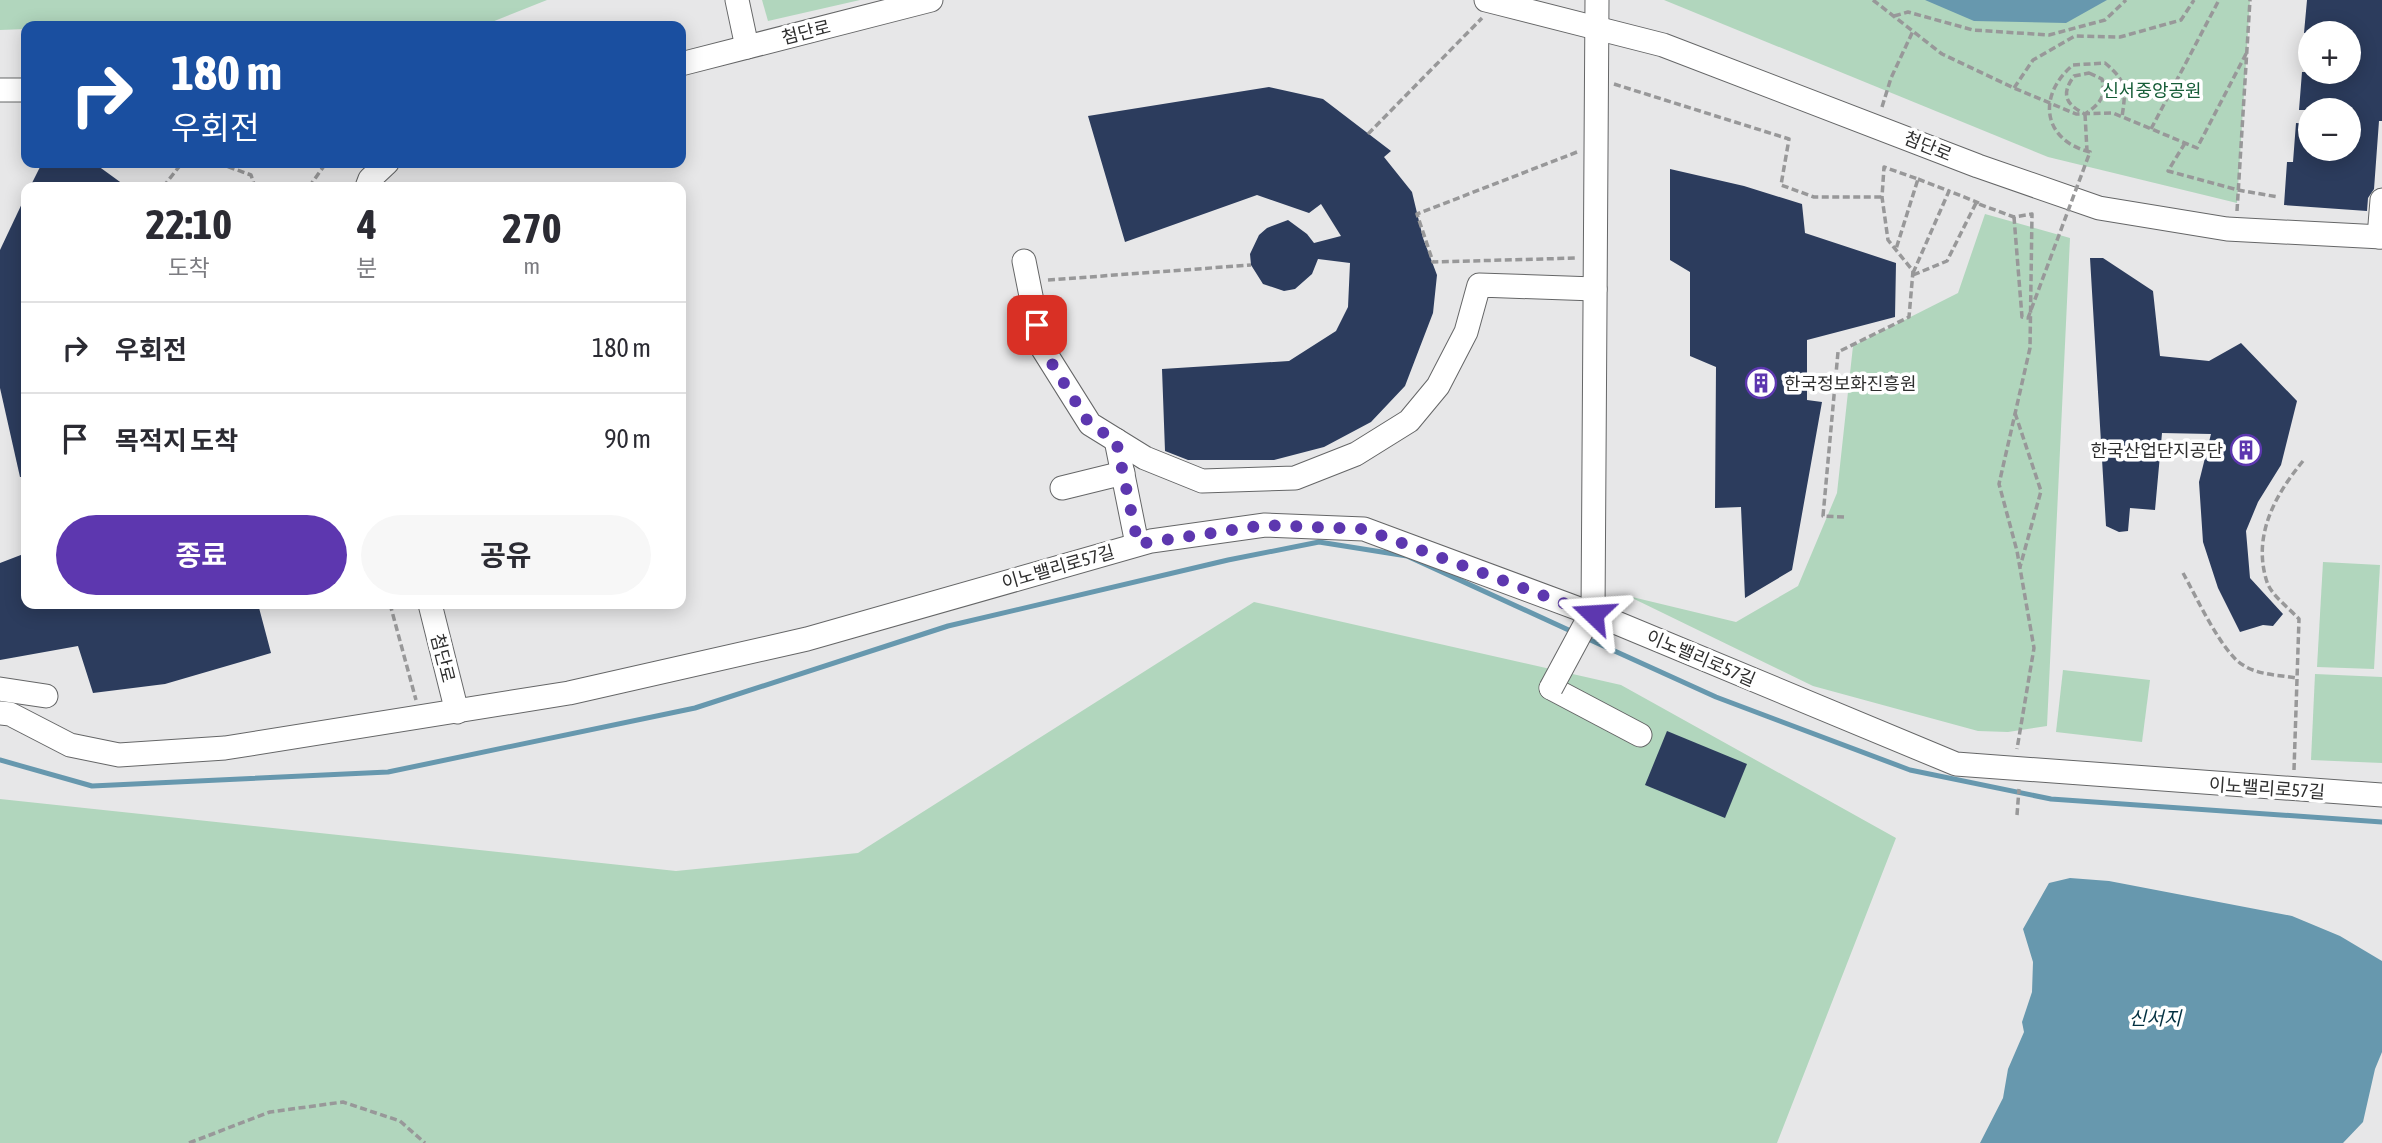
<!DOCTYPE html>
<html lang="ko">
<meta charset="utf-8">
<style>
:root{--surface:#fff;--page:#f7f7f7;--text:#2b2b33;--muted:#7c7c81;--line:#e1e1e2;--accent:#5d37af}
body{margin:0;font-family:"Asap Condensed","Noto Sans KR",sans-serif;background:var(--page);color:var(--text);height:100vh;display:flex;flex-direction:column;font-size:26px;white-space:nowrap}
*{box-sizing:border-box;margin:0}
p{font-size:23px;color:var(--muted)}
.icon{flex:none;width:38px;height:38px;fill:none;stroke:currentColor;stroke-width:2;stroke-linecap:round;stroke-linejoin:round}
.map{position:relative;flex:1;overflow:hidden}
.side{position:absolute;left:21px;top:182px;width:665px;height:427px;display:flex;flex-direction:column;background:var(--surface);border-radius:14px;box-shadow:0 4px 18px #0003}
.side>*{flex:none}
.guide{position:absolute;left:21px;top:21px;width:665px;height:147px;border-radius:14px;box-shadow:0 4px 18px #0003;background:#1a4fa0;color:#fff;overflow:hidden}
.controls{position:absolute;left:2298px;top:21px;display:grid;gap:14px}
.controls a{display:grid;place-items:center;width:63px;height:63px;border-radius:50%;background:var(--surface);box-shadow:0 4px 18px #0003;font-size:35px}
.pin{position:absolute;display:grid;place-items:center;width:60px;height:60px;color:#fff;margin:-30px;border-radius:14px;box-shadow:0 4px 10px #0006}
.me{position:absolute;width:77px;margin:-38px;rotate:290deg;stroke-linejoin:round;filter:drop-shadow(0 0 5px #0008)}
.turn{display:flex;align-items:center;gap:24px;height:147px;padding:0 35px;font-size:32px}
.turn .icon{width:91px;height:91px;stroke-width:2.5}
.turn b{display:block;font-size:49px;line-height:60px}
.eta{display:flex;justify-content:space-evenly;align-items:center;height:119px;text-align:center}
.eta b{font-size:42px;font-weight:700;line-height:49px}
.primary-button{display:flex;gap:14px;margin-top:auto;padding:14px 35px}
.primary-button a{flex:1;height:80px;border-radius:42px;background:var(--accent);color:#fff;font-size:28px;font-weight:700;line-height:80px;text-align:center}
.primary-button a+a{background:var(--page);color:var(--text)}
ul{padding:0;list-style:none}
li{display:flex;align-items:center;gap:21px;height:91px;padding:0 35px;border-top:2px solid var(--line)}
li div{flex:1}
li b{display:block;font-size:26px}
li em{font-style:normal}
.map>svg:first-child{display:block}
.green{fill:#b1d6bd}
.water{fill:#6798ae}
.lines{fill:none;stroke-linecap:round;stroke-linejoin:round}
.stream{stroke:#6798ae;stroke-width:5}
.building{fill:#2c3c5d}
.minor-casing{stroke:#656667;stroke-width:25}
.path{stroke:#989899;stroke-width:3.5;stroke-dasharray:7 3.5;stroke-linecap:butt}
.minor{stroke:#fff;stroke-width:23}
.minor-bridge-casing{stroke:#656667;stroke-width:25;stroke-linecap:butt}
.path-bridge{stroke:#989899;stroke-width:3.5;stroke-dasharray:7 3.5;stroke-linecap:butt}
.minor-bridge{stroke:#fff;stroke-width:23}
.route{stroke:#5d37af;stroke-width:12;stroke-dasharray:0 21.6}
.labels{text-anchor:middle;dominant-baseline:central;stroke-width:7;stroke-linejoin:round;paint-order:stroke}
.street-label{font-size:18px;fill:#2e2e2e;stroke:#fff}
.park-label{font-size:18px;fill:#155c37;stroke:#fff}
.poi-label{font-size:18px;fill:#2e2e2e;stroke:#fff;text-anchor:start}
.water-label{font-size:19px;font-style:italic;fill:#023041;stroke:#fff}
</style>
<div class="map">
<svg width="2382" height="1143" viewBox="0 0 2382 1143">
<rect width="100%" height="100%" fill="#e7e7e8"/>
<g class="green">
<path d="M 0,0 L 547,0 L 482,26 L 26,26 L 26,29 L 0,30 Z"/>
<path d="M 762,0 L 860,0 L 768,21 Z"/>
<path d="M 1664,0 L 2250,0 L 2237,203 L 2048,157 Z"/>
<path d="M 1985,214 L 2070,238 L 2047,726 L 2008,732 L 1978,731 L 1813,686 L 1628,596 L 1736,622 L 1798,586 L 1837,493 L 1853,346 L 1958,293 Z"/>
<path d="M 2323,562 L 2380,565 L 2374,669 L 2317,667 Z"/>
<path d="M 1254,602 L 1621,685 L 1896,838 L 1777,1143 L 0,1143 L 0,799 L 676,871 L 858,853 Z"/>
<path d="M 2063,670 L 2150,680 L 2142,742 L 2056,732 Z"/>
<path d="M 2315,674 L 2382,677 L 2382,763 L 2311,760 Z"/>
</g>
<g class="water">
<path d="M 1925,0 L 2107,0 L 2066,23 L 1974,21 Z"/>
<path d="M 2070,878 L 2109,881 L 2292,916 L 2340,936 L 2382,961 L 2382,1052 L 2375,1069 L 2363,1122 L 2343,1143 L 1980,1143 L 2003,1098 L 2008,1069 L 2024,1032 L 2022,1022 L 2032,992 L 2033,962 L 2023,929 L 2049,883 Z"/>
</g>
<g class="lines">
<g class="stream">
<path d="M 1586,638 L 1716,697 L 1910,770 L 2051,799 L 2382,822"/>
<path d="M 0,760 L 92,786 L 388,772 L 695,708 L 948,626 L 1228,560 L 1319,542 L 1407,556 L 1573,632"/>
</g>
</g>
<g class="building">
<path d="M 2307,0 L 2382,0 L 2382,121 L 2379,121 L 2374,189 L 2368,198 L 2367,211 L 2284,205 L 2287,162 L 2293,162 L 2296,123 L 2310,124 L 2310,149 L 2348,149 L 2348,110 L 2299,110 L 2302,72 L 2348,72 L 2348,33 L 2304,33 Z"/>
<path d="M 1269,87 L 1323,99 L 1391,151 L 1384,157 L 1412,192 L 1423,238 L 1437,275 L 1433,313 L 1405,386 L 1371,422 L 1324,447 L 1274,460 L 1188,460 L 1165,451 L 1162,369 L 1289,361 L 1336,331 L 1348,307 L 1350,263 L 1318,259 L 1312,274 L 1295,289 L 1284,291 L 1263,284 L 1251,265 L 1250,254 L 1259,235 L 1267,228 L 1288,220 L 1307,234 L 1314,243 L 1341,236 L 1321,204 L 1309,213 L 1257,195 L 1125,242 L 1088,116 Z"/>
<path d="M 42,163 L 94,163 L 127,187 L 30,187 Z"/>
<path d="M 1670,169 L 1744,186 L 1802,204 L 1805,233 L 1896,263 L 1895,317 L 1807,340 L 1807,400 L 1822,402 L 1792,570 L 1745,598 L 1741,507 L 1715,508 L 1716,367 L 1690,356 L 1690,272 L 1670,260 Z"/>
<path d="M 26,195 L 26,477 L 20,477 L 0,388 L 0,250 Z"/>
<path d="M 2090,258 L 2103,258 L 2153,291 L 2160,356 L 2209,361 L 2241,343 L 2297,401 L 2281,465 L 2258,502 L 2246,531 L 2250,578 L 2283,614 L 2273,626 L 2263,625 L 2240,632 L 2218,588 L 2203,542 L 2199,482 L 2211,434 L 2162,433 L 2155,510 L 2130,508 L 2128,531 L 2119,532 L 2106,526 Z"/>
<path d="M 26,553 L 26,604 L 258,604 L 271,653 L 165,684 L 93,693 L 78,646 L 0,660 L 0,563 Z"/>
<path d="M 1667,731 L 1747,764 L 1725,818 L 1645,785 Z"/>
</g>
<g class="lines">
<g class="minor-casing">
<g id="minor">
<path d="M 737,0 L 747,47"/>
<path d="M 1486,0 L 1663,45 L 1978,166 L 2099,208 L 2227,229 L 2382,237"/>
<path d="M 681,64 L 931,0"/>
<path d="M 0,90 L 26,90"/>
<path d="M 367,187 L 370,179 L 387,163"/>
<path d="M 2379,237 L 2382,200"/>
<path d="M 1024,261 L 1041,346 L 1090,424 L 1145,458 L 1202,481 L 1295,478 L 1356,454 L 1409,421 L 1438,386 L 1466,332 L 1479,285 L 1595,289"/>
<path d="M 1116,440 L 1137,544"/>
<path d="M 1062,488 L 1123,473"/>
<path d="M 430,604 L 457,712"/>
<path d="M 1593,614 L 1597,0"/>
<path d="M 1551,688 L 1640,735"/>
<path d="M 0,689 L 46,696"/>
<path d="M 0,713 L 10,714 L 70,745 L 119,755 L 225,748 L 569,693 L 807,639 L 1151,541 L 1265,525 L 1364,529 L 1617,623 L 1956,764 L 2382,795"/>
</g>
</g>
<g class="path">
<path d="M 1873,0 L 1942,54 L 2014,88 L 2076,114 L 2113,113 L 2197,148 L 2247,52"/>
<path d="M 1894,16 L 1908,12 L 1973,30 L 2049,35 L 2105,20 L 2126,0"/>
<path d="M 2089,73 L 2102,79 C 2106,97 2100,104 2085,114 C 2065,104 2061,94 2074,76 Z"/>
<path d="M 1614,84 L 1789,139 L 1781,185 L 1814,197 L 1882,197"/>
<path d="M 2014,88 L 2033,60 L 2075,36 L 2120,37 L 2181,20 L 2194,0"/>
<path d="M 1882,107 L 1891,78 L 1913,31"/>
<path d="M 2085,114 L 2087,151"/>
<path d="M 2151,129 L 2219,0"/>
<path d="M 1368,134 L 1482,18"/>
<path d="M 2185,143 L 2168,171 L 2238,190 L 2278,197"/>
<path d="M 1577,152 L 1417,214 L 1433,262 L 1577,258"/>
<path d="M 218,163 L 251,175 L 255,187"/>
<path d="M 1918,179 L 1949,191"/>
<path d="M 163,187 L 182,163"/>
<path d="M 309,187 L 326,163"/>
<path d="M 2237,211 L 2250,0"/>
<path d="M 1913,273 L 1949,191 L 1979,203"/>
<path d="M 1913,275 L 1947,261 L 1976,203 L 2014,217 L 2032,214 L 2030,348 L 1999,484 L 2017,551 L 2034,648 L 2017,749"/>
<path d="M 1048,280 L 1251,265"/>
<path d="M 2015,413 L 2041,491 L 2020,567"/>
<path d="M 1844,517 L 1823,516 L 1838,352 L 1909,317 L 1913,271 L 1888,240 L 1882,197 L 1884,167 L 1918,179 L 1896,249"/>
<path d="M 2183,573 C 2196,596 2222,653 2243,665 C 2258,675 2279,675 2296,678"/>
<path d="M 390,604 L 416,700"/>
<path d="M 2294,770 L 2299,619 C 2290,609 2271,595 2267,582 C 2252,536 2275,495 2303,461"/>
<path d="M 2017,815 L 2019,789"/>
<path d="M 189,1143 L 270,1112 L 343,1102 L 400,1121 L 425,1143"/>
</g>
<use href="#minor" class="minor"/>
<g class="minor-bridge-casing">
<path id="minor-bridge" d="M 1551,688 L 1593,610"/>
</g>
<path class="path-bridge" d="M 2014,217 L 2022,317 L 2028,318 L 2090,152 C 2042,140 2037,95 2073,65 L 2105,63 C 2127,81 2126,90 2122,117"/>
<use href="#minor-bridge" class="minor-bridge"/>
</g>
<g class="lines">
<path class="route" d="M 1037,325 L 1041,346 L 1090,425 L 1116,440 L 1138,544 L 1265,525 L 1364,529 L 1593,614"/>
</g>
<defs>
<g id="building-ring" transform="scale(1.575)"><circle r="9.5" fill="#fff" stroke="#5d37af" stroke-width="1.5"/><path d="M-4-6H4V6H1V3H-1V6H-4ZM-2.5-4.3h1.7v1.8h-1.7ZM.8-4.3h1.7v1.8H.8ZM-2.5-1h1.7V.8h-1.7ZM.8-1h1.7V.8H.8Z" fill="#5d37af"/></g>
</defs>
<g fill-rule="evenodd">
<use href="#building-ring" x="1761" y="383"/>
<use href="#building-ring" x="2246" y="450"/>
</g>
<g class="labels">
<g class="street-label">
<text transform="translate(806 32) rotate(-14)">첨단로</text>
<text transform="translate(1928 146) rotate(22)">첨단로</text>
<text transform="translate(1058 567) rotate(-16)">이노밸리로57길</text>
<text transform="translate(443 658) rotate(76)">첨단로</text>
<text transform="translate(1701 658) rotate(23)">이노밸리로57길</text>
<text transform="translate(2267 788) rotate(4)">이노밸리로57길</text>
</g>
<g class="park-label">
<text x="2152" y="90">신서중앙공원</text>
</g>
<g class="poi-label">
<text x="1784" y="383">한국정보화진흥원</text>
<text x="2223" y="450" text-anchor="end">한국산업단지공단</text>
</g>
<g class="water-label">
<text x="2155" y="1018">신서지</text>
</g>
</g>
</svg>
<div class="controls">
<a>+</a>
<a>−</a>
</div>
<div class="pin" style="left:1037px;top:325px;background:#d93025"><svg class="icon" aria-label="arrive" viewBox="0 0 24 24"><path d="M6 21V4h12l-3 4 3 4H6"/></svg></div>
<svg class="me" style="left:1593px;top:614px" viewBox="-20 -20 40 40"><path d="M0-17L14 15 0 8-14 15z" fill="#5d37af" stroke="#fff" stroke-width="4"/></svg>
<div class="guide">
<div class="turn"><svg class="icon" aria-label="right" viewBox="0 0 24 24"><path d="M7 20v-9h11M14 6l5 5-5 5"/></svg><div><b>180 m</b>우회전</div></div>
</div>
<section class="side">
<div class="eta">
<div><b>22:10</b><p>도착</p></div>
<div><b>4</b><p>분</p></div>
<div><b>270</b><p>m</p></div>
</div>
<ul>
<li><svg class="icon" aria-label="right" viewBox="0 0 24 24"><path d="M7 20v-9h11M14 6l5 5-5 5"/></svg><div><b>우회전</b></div><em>180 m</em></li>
<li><svg class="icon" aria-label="arrive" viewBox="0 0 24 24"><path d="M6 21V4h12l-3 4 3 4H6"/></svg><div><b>목적지 도착</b></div><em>90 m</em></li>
</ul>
<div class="primary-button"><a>종료</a><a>공유</a></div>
</section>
</div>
